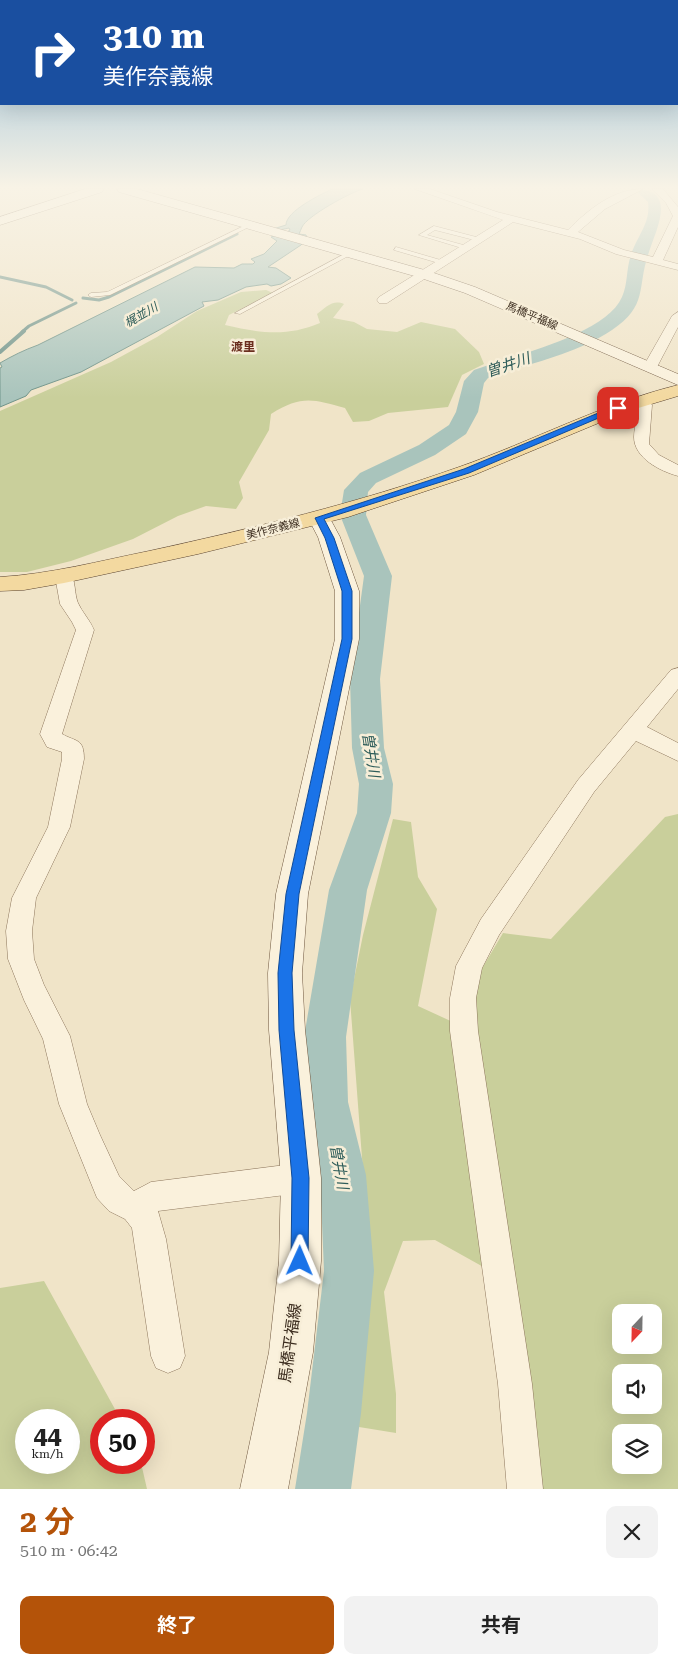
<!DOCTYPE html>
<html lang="ja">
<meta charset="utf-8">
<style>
:root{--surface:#fff;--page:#f2f2f2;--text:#222;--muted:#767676;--accent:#b45309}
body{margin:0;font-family:"Roboto Serif","Noto Sans JP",serif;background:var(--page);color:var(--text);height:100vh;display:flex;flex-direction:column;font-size:19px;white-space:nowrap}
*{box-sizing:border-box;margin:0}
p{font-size:16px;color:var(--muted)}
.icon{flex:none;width:28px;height:28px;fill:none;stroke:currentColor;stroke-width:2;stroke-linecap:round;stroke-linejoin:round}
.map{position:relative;height:1489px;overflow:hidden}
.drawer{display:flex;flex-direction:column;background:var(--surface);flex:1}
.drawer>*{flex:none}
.hud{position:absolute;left:0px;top:0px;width:679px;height:105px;box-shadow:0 5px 20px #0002;background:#1a4fa0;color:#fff;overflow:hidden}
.needle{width:32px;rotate:202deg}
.controls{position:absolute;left:612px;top:1304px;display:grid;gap:10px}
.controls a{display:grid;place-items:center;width:50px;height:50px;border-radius:10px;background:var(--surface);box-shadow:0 5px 20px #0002;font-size:25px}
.speed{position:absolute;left:15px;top:1409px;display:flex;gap:10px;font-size:25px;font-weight:700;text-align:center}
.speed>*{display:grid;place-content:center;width:65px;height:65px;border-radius:50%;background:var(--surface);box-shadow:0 5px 20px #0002;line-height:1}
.speed small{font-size:12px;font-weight:400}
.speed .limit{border:8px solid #d22;background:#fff;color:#111}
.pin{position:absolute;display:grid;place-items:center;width:42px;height:42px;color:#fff;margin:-21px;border-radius:10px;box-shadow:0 2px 8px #0006}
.me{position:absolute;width:55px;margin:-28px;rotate:1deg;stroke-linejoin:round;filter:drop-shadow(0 0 4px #0008)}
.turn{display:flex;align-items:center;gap:18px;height:105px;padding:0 20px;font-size:22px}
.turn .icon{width:65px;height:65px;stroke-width:2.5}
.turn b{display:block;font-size:35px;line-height:42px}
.round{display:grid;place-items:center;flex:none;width:52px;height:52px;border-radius:10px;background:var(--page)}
.overview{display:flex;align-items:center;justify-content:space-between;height:85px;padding:0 20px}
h1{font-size:30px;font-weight:700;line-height:38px;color:var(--accent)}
.action{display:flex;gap:10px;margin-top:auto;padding:10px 20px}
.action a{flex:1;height:58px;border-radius:10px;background:var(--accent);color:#fff;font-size:20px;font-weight:700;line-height:58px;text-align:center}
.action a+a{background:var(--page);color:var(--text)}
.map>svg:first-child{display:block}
.green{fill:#c9cf9b;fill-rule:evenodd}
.water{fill:#a9c4bc;stroke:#6f938a}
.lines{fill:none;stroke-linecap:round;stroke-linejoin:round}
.stream-far1{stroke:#6f938a;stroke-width:3}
.stream{stroke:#6f938a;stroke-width:4}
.river{fill:#a9c4bc;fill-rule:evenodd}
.service-casing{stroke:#8d765c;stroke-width:1}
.minor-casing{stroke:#8d765c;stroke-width:1}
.secondary-casing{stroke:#6f573f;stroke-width:1}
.primary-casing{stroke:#5b4430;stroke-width:1}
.service{fill:#faf1dc;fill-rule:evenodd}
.minor{fill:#faf1dc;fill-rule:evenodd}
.secondary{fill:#faf1dc;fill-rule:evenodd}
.primary{fill:#f3d9a0;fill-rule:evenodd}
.route{fill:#1a73e8;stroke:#114b97}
.labels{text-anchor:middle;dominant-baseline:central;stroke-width:5;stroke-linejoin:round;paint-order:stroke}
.far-street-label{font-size:11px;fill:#3d2e20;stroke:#f7eed8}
.far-water-label{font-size:12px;font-style:italic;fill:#2f5d5a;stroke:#f7eed8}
.far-neighbourhood-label{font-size:12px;font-weight:bold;fill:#6b2e1e;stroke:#f7eed8}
.water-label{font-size:15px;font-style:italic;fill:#2f5d5a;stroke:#f7eed8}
.near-street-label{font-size:16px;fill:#3d2e20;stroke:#f7eed8}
</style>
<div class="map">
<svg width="678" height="1489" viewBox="0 0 678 1489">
<rect width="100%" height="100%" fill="#f0e4c8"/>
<g class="green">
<path d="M 266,290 L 273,293 L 229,315 L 225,325 C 260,333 287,337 320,323 L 317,314 C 326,307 333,299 344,304 L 333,318 L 354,322 L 367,329 L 397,332 L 421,322 L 455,329 L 479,352 L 484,364 L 462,375 L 448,407 L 388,413 L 369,421 L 353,422 L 345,408 C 313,399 301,395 271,414 L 269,430 L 239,482 L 243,498 L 236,509 L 206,506 L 178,516 L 133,539 L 71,561 L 27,572 L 0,572 L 0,411 L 111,362 L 157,337 L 197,311 L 241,292 Z"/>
<path d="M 678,814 L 678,1489 L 541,1489 L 487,1269 L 435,1240 L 403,1241 L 384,1292 L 396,1394 L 396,1433 L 359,1427 L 352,1379 L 363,1285 L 363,1171 L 350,999 L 363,935 L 393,819 L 411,822 L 418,877 L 437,909 L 418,1006 L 455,1023 L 481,970 L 503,933 L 551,939 L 665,817 ZM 621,1312 L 654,1312 L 654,1345 L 621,1345 ZM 621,1372 L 654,1372 L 654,1405 L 621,1405 ZM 621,1432 L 654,1432 L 654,1465 L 621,1465 Z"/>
<path d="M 44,1281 L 121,1420 L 101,1420 L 101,1462 L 141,1463 L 147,1489 L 0,1489 L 0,1288 ZM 26,1420 L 69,1420 L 69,1462 L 26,1462 Z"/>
</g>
<path class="water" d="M 332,189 L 363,189 C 351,192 307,216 302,227 C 301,229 300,232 299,234 L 306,235 L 307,238 L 301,245 L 268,267 L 276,268 L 291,278 L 281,284 L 271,286 L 267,284 L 246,287 L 218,300 L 202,302 L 204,306 L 81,372 L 31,390 L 26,396 L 0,407 L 0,368 L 2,367 L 0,363 C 12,356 24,350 38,345 L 195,267 L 234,268 L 242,264 L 253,264 L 255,262 L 251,259 L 264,254 L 277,241 L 271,237 L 287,232 L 290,230 L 289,228 L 275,231 L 273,229 L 286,225 C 286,211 320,195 332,189 Z"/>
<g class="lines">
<g class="stream-far1">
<path d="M 0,277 L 46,287 L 72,300"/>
<path d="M 83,298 L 99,300 L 109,297 L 237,234"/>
<path d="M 22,332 L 29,326 L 76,303"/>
</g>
<path class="stream" d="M 0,352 L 24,331"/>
<path class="river" d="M 634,189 C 678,189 657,227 648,255 C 637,288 648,306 612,330 C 575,355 529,363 488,378 L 484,383 L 478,412 L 466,434 L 435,455 L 376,483 L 368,492 L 366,515 L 392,576 L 380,679 L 384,748 L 393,784 L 391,813 L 367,890 L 346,1037 L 348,1102 L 366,1175 L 374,1271 L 361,1413 L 351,1489 L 295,1489 L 307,1413 L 324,1271 L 320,1175 L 304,1102 L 304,1037 L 329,890 L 357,813 L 359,784 L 352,748 L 350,679 L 364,576 L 340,515 L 344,490 L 360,473 L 419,445 L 449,425 L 456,412 L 464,381 L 474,370 C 511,356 606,335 622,297 C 628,284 626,269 631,255 C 637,236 651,223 648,202 Z"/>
<g class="service-casing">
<g id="service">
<path d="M 248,224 L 253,225 L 110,295 L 91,297 L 88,295 L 91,293 L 107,292 Z"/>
<path d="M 434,226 L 480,238 L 481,239 L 478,241 L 435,230 L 427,235 L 467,246 L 465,249 L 419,235 Z"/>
<path d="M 396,247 L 444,261 L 445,262 L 442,264 L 394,250 Z"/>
<path d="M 350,251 L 353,253 L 352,254 L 240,314 L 235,313 Z"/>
</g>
</g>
<g class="minor-casing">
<g id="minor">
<path d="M 415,189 L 430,189 L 497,212 L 568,230 C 588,210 613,189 643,189 L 605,209 L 578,232 L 624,250 L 653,257 L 673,216 L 666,203 L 652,189 L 663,189 L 678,207 L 678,227 L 663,260 L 678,264 L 678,270 L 616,254 L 580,239 L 513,222 L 387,303 L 379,303 L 377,300 L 379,297 L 503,220 Z"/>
<path d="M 678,312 L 678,327 L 657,367 L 655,370 L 645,370 L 643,367 L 672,316 Z"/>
<path d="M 642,397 L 647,398 L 652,405 L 649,444 L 659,455 L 678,465 L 678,476 C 660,471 634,458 634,437 C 634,426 638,416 638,405 L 635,401 L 637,398 Z"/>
<path d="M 64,570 L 70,572 C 76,581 74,593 78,603 C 82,612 90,620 94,630 L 62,734 C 76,742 84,738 84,759 L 70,827 L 36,898 L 32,931 L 34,959 L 44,985 L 70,1036 L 87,1104 L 100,1135 L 119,1176 L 134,1191 L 151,1182 L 301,1163 L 312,1167 L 316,1178 L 312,1189 L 301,1193 L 158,1211 L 166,1239 L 185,1356 L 180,1368 L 168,1373 L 156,1368 L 151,1356 L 132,1228 L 125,1219 L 109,1211 L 97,1198 L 59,1104 L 43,1039 L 24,1000 L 8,959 L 6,931 L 12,898 L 48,827 L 62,759 L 62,752 L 47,747 L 40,734 L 76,630 L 72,622 L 60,604 L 55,576 L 58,572 Z"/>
<path d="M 678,668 L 678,689 L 647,727 L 678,743 L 678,761 L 636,741 L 594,792 L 499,935 L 482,968 L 476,998 L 478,1031 L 532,1384 L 543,1489 L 507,1489 L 498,1384 L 450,1031 L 450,998 L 456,966 L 481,919 L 578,780 L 671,670 Z"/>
</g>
</g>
<g class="secondary-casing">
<g id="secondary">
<path d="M 85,189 L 104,189 L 102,192 L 0,225 L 0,217 Z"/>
<path d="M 117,189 L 137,189 L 428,271 L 475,287 L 678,374 L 678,385 L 465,293 L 418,277 L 119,192 Z"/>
<path d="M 319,512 L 327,513 L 340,537 L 359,591 L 359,639 L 308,894 L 302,973 L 305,1030 L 321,1178 L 321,1261 L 313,1352 L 288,1489 L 240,1489 L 269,1352 L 279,1261 L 281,1178 L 269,1030 L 268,973 L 276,894 L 335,639 L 335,591 L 318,537 L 308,518 L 311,513 Z"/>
</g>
</g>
<g class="primary-casing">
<path id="primary" d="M 678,385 L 678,396 L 625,412 L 474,475 L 348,517 L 198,554 L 64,583 L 24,590 L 0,591 L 0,577 C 50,574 100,561 149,551 C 254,528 358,503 459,467 C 533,441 601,404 678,385 Z"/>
</g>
<use href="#service" class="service"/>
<use href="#minor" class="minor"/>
<use href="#secondary" class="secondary"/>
<use href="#primary" class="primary"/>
</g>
<linearGradient id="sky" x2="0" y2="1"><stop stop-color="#8fbad6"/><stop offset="0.47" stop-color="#f8f3e6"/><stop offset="1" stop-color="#f8f3e6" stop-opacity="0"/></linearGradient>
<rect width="678" height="398" fill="url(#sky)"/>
<path class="route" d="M 615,406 L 622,408 L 469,473 L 324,519 L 334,538 L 352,591 L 352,639 L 299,894 L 292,973 L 294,1030 L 309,1178 L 308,1261 L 306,1267 L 300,1269 L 294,1267 L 291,1261 L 292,1178 L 279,1030 L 278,973 L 286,894 L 342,639 L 342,591 L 325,538 L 315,518 L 464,469 Z"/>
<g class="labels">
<g class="far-street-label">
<text transform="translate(532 316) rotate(23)">馬橋平福線</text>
<text transform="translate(273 529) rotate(-14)">美作奈義線</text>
</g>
<g class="far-water-label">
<text transform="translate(141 315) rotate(-30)">梶並川</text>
</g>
<g class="far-neighbourhood-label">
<text x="243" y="347">渡里</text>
</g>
<g class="water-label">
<text transform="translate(508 365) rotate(-19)">曽井川</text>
<text transform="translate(371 755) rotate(81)">曽井川</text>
<text transform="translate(339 1167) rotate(80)">曽井川</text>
</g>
<g class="near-street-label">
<text transform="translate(290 1343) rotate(-82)">馬橋平福線</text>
</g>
</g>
</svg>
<div class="controls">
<a><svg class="needle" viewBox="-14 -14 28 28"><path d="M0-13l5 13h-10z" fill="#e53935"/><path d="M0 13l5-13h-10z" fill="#767676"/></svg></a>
<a><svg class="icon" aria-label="sound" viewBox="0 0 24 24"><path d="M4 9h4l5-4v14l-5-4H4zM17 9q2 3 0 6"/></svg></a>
<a><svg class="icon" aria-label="layers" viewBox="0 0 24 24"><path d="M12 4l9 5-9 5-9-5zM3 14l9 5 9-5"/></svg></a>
</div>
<div class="speed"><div>44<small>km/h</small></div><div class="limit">50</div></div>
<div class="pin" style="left:618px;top:408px;background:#d93025"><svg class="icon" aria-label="arrive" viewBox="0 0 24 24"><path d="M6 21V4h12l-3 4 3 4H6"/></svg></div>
<svg class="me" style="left:300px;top:1261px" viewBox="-20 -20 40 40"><path d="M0-17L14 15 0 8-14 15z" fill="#1a73e8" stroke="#fff" stroke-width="4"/></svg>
<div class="hud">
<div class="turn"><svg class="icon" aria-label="right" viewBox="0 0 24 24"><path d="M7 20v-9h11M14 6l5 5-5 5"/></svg><div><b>310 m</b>美作奈義線</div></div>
</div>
</div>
<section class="drawer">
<div class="overview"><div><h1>2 分</h1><p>510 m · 06:42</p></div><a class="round"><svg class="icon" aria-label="close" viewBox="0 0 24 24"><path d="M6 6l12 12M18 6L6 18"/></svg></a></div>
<div class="action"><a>終了</a><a>共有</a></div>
</section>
